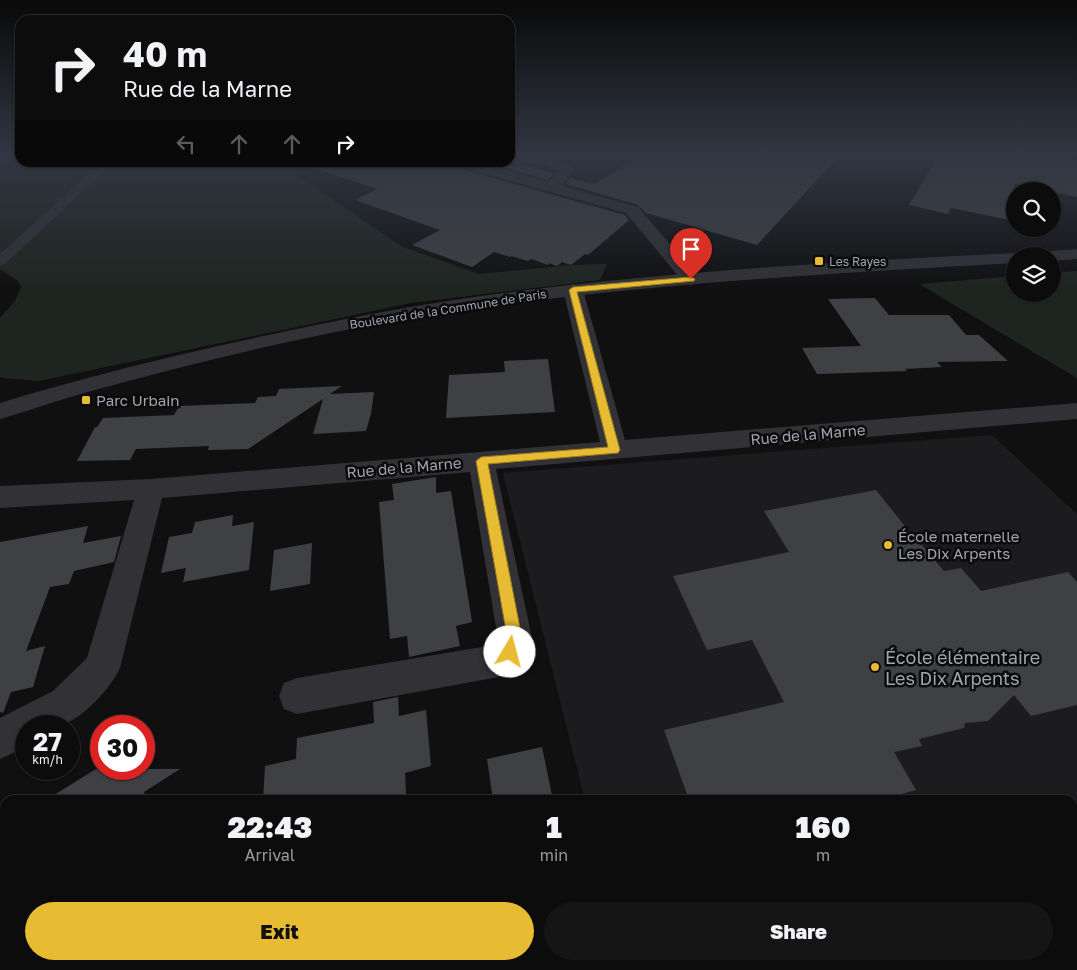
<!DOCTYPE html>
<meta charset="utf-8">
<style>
:root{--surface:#0c0c0d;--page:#151516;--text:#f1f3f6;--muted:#9a9b9d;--line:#2c2c2e;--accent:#e7bc32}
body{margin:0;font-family:"Golos Text",sans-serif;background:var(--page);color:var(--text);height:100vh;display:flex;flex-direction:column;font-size:19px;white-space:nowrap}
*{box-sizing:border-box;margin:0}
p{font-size:16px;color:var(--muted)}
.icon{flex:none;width:28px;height:28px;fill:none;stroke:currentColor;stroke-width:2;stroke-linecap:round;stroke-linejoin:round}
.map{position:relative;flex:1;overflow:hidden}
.drawer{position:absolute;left:0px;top:795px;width:1078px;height:175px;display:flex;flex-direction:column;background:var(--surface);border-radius:15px 15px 0 0;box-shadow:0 1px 4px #0004,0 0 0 1px var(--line)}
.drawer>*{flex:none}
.top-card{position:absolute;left:15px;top:15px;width:500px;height:152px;border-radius:15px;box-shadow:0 1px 4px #0004,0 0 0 1px var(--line);background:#0c0c0d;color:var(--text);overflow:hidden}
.fabs{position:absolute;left:1006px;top:182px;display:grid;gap:10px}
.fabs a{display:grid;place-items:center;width:55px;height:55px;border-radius:50%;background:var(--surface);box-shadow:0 1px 4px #0004,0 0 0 1px var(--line);font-size:25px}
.speed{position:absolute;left:15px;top:715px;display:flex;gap:10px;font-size:25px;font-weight:700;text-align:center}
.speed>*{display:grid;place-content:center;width:65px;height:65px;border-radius:50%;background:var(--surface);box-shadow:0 1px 4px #0004,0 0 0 1px var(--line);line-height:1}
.speed small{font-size:12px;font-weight:400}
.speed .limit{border:8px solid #d22;background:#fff;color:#111}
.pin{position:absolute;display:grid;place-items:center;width:42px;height:42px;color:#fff;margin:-51px -21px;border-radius:50% 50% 50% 0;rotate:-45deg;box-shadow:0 0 5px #0007}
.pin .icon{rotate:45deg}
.me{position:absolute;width:55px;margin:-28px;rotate:8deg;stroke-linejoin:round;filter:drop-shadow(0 0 4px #0008)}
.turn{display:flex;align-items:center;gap:18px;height:105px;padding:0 25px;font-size:22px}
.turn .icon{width:65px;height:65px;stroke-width:2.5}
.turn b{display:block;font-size:35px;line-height:42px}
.lanes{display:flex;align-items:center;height:48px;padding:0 25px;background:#0003;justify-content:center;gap:25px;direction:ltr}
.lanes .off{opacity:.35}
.eta{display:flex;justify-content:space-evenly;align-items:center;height:85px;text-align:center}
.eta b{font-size:30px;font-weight:800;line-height:35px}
.button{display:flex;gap:10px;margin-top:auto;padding:10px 25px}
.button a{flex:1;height:58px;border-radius:30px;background:var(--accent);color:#111;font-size:20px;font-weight:800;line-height:58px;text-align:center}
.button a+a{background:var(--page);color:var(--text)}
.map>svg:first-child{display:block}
.built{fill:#1c1c1e}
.green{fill:#1e2520}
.building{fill:#3f4044}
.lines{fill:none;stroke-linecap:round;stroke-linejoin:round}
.pedestrian{fill:#313136;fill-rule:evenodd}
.minor{fill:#313136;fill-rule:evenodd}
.tertiary{fill:#313136;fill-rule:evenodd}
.route{fill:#e7bc32;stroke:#967a20}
.poi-dot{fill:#e7bc32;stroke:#0b0b0c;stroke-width:2}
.labels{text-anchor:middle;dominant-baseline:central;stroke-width:5;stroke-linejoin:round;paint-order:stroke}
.far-poi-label{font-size:12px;fill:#a2a5b1;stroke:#0b0b0c;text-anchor:start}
.far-street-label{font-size:12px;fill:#a2a5b1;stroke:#0b0b0c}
.poi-label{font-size:15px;fill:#a2a5b1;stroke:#0b0b0c;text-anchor:start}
.street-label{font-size:15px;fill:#a2a5b1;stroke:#0b0b0c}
.near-poi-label{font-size:18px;fill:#a2a5b1;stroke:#0b0b0c;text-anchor:start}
</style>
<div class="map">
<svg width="1077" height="970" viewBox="0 0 1077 970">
<rect width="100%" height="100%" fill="#101011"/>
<path class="built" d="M 992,435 L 1077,514 L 1077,800 L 585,800 L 503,473 Z"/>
<g class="green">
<path d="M 9,155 L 20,155 L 20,162 L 298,163 L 286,168 L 403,247 L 479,274 L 571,265 L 607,264 L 600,280 L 411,303 L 39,381 L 4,378 L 0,377 L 0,318 L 15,301 L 21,287 L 18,281 L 0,269 L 0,162 Z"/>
<path d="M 1077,271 L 1077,378 L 919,284 L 1015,276 L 1015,294 L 1052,294 L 1053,273 Z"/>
</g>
<g class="building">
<path d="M 642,155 L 840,155 L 757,245 L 646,213 L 638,205 L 566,184 L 571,178 L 594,184 Z"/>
<path d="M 939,155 L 1039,155 L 1077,162 L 1077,197 L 1015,184 L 1015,221 L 951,208 L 948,214 L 909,205 Z"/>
<path d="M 315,162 L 450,162 L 454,167 L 625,215 L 629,220 L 588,255 L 585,254 L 571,265 L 562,262 L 557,266 L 549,263 L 548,265 L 531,259 L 528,261 L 511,256 L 510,257 L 494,252 L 472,267 L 412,245 L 440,230 L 355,200 L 377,189 L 314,168 Z"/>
<path d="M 522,165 L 554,173 L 547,180 L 506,168 L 509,166 Z"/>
<path d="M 875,298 L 889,315 L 949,315 L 966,335 L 979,335 L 1008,361 L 937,362 L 942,367 L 905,369 L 907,371 L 817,374 L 802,348 L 861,346 L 828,299 Z"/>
<path d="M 548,359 L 555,412 L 446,418 L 449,375 L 505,372 L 504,361 Z"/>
<path d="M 342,386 L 330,394 L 374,392 L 371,414 L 366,431 L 313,434 L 323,399 L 248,449 L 208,450 L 209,446 L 136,449 L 130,460 L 77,461 L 95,427 L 97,427 L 103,418 L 174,415 L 179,406 L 255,403 L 258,397 L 276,396 L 279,389 Z"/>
<path d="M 436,477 L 436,493 L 451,491 L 472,622 L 456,626 L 460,646 L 409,657 L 407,636 L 390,639 L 379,502 L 394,500 L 392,484 Z"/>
<path d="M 876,490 L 920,545 L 922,545 L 944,571 L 961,568 L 981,591 L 1068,572 L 1077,582 L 1077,705 L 1031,716 L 1014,695 L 988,721 L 965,723 L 964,728 L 919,739 L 922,746 L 894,752 L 916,790 L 880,800 L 689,800 L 664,730 L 784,702 L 752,640 L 707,650 L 673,576 L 789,552 L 764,511 Z"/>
<path d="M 233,515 L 232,526 L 254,522 L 249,570 L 183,582 L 186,568 L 161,573 L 169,537 L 192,533 L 195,522 Z"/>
<path d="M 88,526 L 83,543 L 121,536 L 114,562 L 74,571 L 69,584 L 50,587 L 26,651 L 45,646 L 33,687 L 11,692 L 3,713 L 0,712 L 0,542 Z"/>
<path d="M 312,543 L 310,584 L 270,591 L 274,550 Z"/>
<path d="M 398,697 L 399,716 L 426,710 L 431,766 L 405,773 L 406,794 L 379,800 L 263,800 L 265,766 L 296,759 L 297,738 L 374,723 L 373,702 Z"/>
<path d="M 542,747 L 553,800 L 493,800 L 487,759 Z"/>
<path d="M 96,769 L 180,769 L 144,792 L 147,800 L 46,800 Z"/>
</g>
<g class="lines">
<g class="pedestrian">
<path d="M 102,162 L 114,162 L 5,264 L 0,265 L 0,254 Z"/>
<path d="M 526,965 L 569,965 L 567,970 L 524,970 Z"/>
</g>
<g class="minor">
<path d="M 514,155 L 538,155 L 570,163 L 574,171 L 563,184 L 566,187 L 638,207 L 700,279 L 698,283 L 691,285 L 684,283 L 626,213 L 454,165 L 452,162 L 476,162 L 489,166 L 493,162 L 510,162 L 510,156 ZM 524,163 L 544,165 L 560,170 L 548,182 L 502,169 L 508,164 Z"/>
<path d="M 573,284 L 580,286 L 583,290 L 625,440 L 1077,403 L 1077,419 L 496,469 L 533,643 L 516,672 L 504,676 L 297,714 L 284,709 L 279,696 L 284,683 L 297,678 L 494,645 L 498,639 L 470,472 L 162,498 L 120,668 C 111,688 83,718 62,725 C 52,729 37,726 26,726 L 26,745 L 13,753 L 0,759 L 0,718 L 53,691 L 87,658 L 134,500 L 0,508 L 0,486 L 151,479 L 600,442 L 563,290 L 566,286 Z"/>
</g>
<g class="tertiary">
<path d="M 1077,249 L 1077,259 L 1052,261 L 1052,256 L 1035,256 L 1038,252 Z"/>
<path d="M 1015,253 L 1023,256 L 1015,256 L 1015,263 C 800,275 584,287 371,325 C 275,343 178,367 84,393 C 56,401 28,411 0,419 L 0,403 C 68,382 136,365 205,349 C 294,329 383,310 474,297 C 653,272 834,262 1015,253 Z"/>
</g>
</g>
<linearGradient id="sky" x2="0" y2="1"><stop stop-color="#090909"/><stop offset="0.53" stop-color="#313743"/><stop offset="1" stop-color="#313743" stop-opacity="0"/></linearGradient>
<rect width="1077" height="291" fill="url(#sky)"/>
<path class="route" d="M 691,277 L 695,279 L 694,281 L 577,292 L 620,450 L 618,453 L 488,464 L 523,643 L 515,656 L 510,658 L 505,656 L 503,652 L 508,642 L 476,461 L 481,457 L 608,447 L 569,290 L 573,287 Z"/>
<g class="poi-dot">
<rect x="814" y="256" width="10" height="10" rx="2.5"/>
<rect x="81" y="395" width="10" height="10" rx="2.5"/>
<circle cx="888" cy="545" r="5"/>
<circle cx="875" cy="667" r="5"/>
</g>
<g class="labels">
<g class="far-poi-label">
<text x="829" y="261">Les Rayes</text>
</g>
<g class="far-street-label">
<text transform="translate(448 309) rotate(-9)">Boulevard de la Commune de Paris</text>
</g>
<g class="poi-label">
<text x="96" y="400">Parc Urbain</text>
<text x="898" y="536">École maternelle<tspan x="898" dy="17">Les Dix Arpents</tspan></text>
</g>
<g class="street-label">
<text transform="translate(808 434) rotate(-5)">Rue de la Marne</text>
<text transform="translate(404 467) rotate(-5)">Rue de la Marne</text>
</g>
<g class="near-poi-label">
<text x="885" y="657">École élémentaire<tspan x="885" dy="21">Les Dix Arpents</tspan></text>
</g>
</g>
</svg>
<div class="fabs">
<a><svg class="icon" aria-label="search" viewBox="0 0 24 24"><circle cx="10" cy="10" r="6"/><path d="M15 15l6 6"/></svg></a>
<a><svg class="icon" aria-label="layers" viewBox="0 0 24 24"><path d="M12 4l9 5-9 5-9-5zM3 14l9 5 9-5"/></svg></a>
</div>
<div class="speed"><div>27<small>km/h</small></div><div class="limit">30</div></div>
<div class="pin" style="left:691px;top:279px;background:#d93025"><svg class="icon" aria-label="arrive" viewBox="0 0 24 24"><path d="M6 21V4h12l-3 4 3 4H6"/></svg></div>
<svg class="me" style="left:510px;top:652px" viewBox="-20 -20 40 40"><circle r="19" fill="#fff"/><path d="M0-13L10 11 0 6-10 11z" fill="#e7bc32"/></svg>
<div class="top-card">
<div class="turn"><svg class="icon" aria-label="right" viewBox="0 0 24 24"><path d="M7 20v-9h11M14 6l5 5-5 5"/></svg><div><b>40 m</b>Rue de la Marne</div></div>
<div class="lanes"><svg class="icon off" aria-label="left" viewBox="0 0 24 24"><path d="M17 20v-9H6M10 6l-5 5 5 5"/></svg><svg class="icon off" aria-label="ahead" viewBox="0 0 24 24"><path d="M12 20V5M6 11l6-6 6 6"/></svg><svg class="icon off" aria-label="ahead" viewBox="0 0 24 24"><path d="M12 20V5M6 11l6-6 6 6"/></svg><svg class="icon" aria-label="right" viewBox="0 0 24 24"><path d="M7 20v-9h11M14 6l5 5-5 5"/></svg></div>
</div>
<section class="drawer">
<div class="eta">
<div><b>22:43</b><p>Arrival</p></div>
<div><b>1</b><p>min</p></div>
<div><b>160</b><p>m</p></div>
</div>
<div class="button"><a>Exit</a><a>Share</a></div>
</section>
</div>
